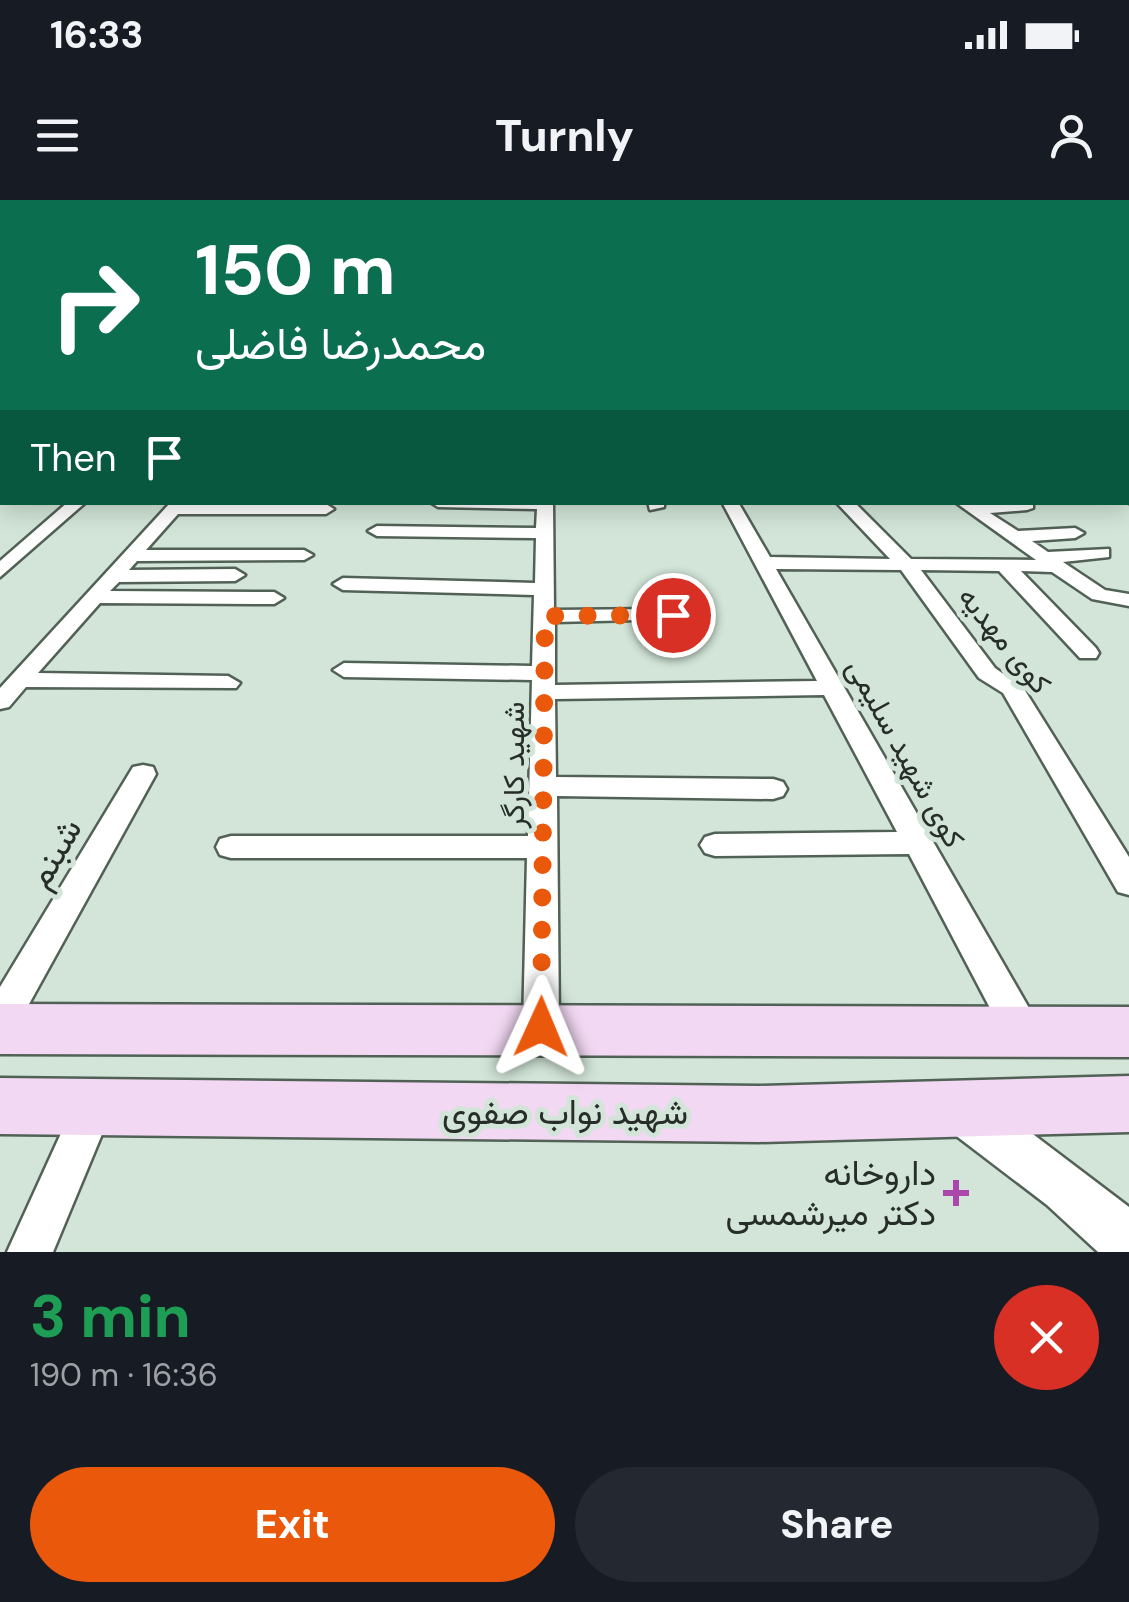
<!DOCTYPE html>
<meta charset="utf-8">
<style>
:root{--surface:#171b24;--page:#242831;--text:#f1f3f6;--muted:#9ea1a6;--accent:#ea580c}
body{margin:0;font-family:"DM Sans",Vazirmatn,sans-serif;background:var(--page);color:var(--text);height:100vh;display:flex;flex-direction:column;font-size:38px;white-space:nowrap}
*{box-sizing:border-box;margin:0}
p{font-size:32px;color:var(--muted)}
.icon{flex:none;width:55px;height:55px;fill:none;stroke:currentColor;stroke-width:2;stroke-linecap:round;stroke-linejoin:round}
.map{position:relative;height:1052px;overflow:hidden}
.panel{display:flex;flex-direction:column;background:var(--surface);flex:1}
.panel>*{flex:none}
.hud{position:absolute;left:0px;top:0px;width:1130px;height:305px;box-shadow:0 5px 25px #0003;background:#0b6e4f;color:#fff;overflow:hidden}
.pin{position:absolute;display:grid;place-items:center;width:85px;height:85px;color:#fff;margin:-42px;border:5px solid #fff;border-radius:50%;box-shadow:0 2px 10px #0007}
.me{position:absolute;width:110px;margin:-55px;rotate:1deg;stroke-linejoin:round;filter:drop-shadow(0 0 8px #0008)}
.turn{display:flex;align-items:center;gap:35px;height:210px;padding:0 30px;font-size:45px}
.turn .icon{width:130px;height:130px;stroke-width:2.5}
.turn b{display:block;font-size:70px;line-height:85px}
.then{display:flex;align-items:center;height:95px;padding:0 30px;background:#0003;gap:20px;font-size:38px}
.round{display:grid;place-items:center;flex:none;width:105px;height:105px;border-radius:52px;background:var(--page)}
.summary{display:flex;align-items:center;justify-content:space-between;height:170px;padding:0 30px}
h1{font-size:60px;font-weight:800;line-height:75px;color:#1e9e55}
.action{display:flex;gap:20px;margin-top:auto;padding:20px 30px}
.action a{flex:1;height:115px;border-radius:60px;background:var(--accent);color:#fff;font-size:40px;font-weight:800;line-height:115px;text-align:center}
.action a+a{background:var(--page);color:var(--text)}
.status{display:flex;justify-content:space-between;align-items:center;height:70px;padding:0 50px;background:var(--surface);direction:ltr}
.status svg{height:28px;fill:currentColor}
header{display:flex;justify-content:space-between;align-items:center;height:130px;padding:0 30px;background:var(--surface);font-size:45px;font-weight:800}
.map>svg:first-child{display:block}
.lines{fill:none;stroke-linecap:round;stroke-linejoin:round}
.minor-casing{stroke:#526156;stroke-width:5}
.tertiary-casing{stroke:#526156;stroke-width:5}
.secondary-casing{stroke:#526156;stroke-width:5}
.minor{fill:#fff;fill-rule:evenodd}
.tertiary{fill:#fff;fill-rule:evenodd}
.secondary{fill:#f2d8f2;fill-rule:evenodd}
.route{stroke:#ea580c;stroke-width:18;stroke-dasharray:0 32.4}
.poi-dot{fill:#ab46ac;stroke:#d2e5d8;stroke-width:4}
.labels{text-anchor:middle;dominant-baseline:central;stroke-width:10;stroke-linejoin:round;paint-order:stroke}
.street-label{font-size:30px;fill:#272e29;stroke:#d2e5d8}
.near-street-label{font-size:35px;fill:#272e29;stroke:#d2e5d8}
.near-poi-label{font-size:35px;fill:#272e29;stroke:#d2e5d8;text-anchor:end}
</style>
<div class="status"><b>16:33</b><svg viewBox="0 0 49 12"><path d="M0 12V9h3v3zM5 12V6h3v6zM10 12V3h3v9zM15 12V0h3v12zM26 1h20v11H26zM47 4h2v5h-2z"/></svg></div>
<header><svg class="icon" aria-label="menu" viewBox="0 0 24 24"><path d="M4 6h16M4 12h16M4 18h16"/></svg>Turnly<svg class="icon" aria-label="person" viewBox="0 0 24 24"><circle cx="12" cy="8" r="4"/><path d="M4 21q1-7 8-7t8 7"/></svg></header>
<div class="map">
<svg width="1129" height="1052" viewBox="0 0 1129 1052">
<rect width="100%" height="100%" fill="#d2e5d8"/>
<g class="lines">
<g class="minor-casing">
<g id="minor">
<path d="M 2,124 L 2,130 L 0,131 L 0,125 Z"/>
<rect x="1128" y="129" width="1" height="6"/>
<rect x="1128" y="154" width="1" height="6"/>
<rect x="0" y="171" width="2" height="6"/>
<path d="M 1128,189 L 1129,190 L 1129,198 L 1128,197 Z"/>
<path d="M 2,193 L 2,202 L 0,203 L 0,194 Z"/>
<rect x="0" y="213" width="2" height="8"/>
<rect x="1128" y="213" width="1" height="8"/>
<rect x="0" y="247" width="2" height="8"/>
<rect x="1128" y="252" width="1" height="8"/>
<path d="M 2,273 L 2,284 L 0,285 L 0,274 Z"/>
<path d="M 1128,293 L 1129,293 L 1129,303 L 1127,302 Z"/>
<path d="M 68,302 L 86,302 L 0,377 L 0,361 Z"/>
<path d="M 171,302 L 326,304 L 334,309 L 326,314 L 178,314 L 146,350 L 304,350 L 313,355 L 304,360 L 137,361 L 129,370 L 235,369 L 245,375 L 235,381 L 119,382 L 110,391 L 274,392 L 284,398 L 274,404 L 100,403 L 38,473 L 228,476 L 240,483 L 236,488 L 26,487 L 9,507 L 0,509 L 0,488 Z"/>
<path d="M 430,302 L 553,302 L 554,410 L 662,409 L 657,386 L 667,380 L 677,386 L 683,415 L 680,419 L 555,422 L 555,485 L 817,481 L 722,302 L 738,302 L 770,357 L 890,359 L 836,302 L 854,302 L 911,359 L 1036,360 L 955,302 L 1033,302 L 1033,308 L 1027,310 L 990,313 L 1018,331 L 1075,328 L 1084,333 L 1075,338 L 1032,341 L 1048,352 L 1109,349 L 1109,357 L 1063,362 L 1105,390 L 1129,394 L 1129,406 L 1092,399 L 1052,372 L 1021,371 L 1096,448 L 1099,453 L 1096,458 L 1080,458 L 999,371 L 921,370 L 995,468 L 1024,489 L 1129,657 L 1129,695 L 1118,692 L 1003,493 L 979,478 L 901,370 L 776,369 L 1037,822 L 1043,835 L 1037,848 L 1024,853 L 1011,848 L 909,654 L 715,656 L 705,653 L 700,645 L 705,637 L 715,634 L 897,632 L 824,495 L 555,499 L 556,577 L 773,579 L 783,582 L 787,589 L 783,596 L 773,599 L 557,596 L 559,827 L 554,839 L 541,844 L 528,839 L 523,827 L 527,658 L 231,658 L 220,655 L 216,647 L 220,639 L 231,636 L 528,636 L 532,480 L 344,477 L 333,470 L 344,463 L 532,466 L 534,395 L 343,390 L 333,384 L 343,378 L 535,383 L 536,338 L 377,336 L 368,331 L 377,326 L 536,328 L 537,309 L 438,307 Z"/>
<path d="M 648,302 L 664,302 L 664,307 L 650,310 Z"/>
<path d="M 143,565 L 153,567 L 156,574 L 13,833 L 0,838 L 0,787 L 133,567 Z"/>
<path d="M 92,890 L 106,896 L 112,910 L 53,1052 L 7,1052 L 78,896 Z"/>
</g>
</g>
<g class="tertiary-casing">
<path id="tertiary" d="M 963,887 L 980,894 L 1129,1007 L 1129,1052 L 1098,1052 L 1047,1005 L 946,928 L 939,911 L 946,894 Z"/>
</g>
<g class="secondary-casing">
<g id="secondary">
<rect x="1128" y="271" width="1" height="13"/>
<path d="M 0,804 L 1129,807 L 1129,857 L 0,854 Z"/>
<path d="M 1129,876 L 1129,932 L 759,942 L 0,934 L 0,878 L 759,886 Z"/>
</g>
</g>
<use href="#minor" class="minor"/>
<use href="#tertiary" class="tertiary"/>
<use href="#secondary" class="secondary"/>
</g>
<linearGradient id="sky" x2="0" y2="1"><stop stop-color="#78b5c2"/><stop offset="0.45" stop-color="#ebf3ed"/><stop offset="1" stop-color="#ebf3ed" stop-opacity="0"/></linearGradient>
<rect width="1129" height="269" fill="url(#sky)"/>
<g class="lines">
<path class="route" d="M 541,827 L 545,416 L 673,415"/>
</g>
<path class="poi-dot" d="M951 978h10v10h10v10h-10v10h-10v-10h-10v-10h10z"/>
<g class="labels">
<g class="street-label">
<text transform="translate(1005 440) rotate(51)">کوی مهدیه</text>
<text transform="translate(906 553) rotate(61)">کوی شهید سلیمی</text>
<text transform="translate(513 565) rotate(-90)">شهید کارگر</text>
</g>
<g class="near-street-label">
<text transform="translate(54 653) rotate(-60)">شبنم</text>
<text x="565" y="912">شهید نواب صفوی</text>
</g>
<g class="near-poi-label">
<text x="936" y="973">داروخانه<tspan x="936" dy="40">دکتر میرشمسی</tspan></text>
</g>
</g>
</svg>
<div class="pin" style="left:673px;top:415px;background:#d93025"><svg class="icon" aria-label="arrive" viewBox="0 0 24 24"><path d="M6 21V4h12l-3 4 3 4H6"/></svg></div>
<svg class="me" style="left:541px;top:827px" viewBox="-20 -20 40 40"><path d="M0-17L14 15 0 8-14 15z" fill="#ea580c" stroke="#fff" stroke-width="4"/></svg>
<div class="hud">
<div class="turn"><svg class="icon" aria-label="right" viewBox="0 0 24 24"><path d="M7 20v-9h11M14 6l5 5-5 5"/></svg><div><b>150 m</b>محمدرضا فاضلی</div></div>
<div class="then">Then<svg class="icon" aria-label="arrive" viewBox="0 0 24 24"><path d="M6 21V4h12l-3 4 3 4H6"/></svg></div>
</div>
</div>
<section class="panel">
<div class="summary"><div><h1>3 min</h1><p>190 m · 16:36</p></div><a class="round" style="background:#d93025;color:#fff"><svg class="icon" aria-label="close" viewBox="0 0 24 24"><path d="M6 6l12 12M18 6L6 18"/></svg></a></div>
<div class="action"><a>Exit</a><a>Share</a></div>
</section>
